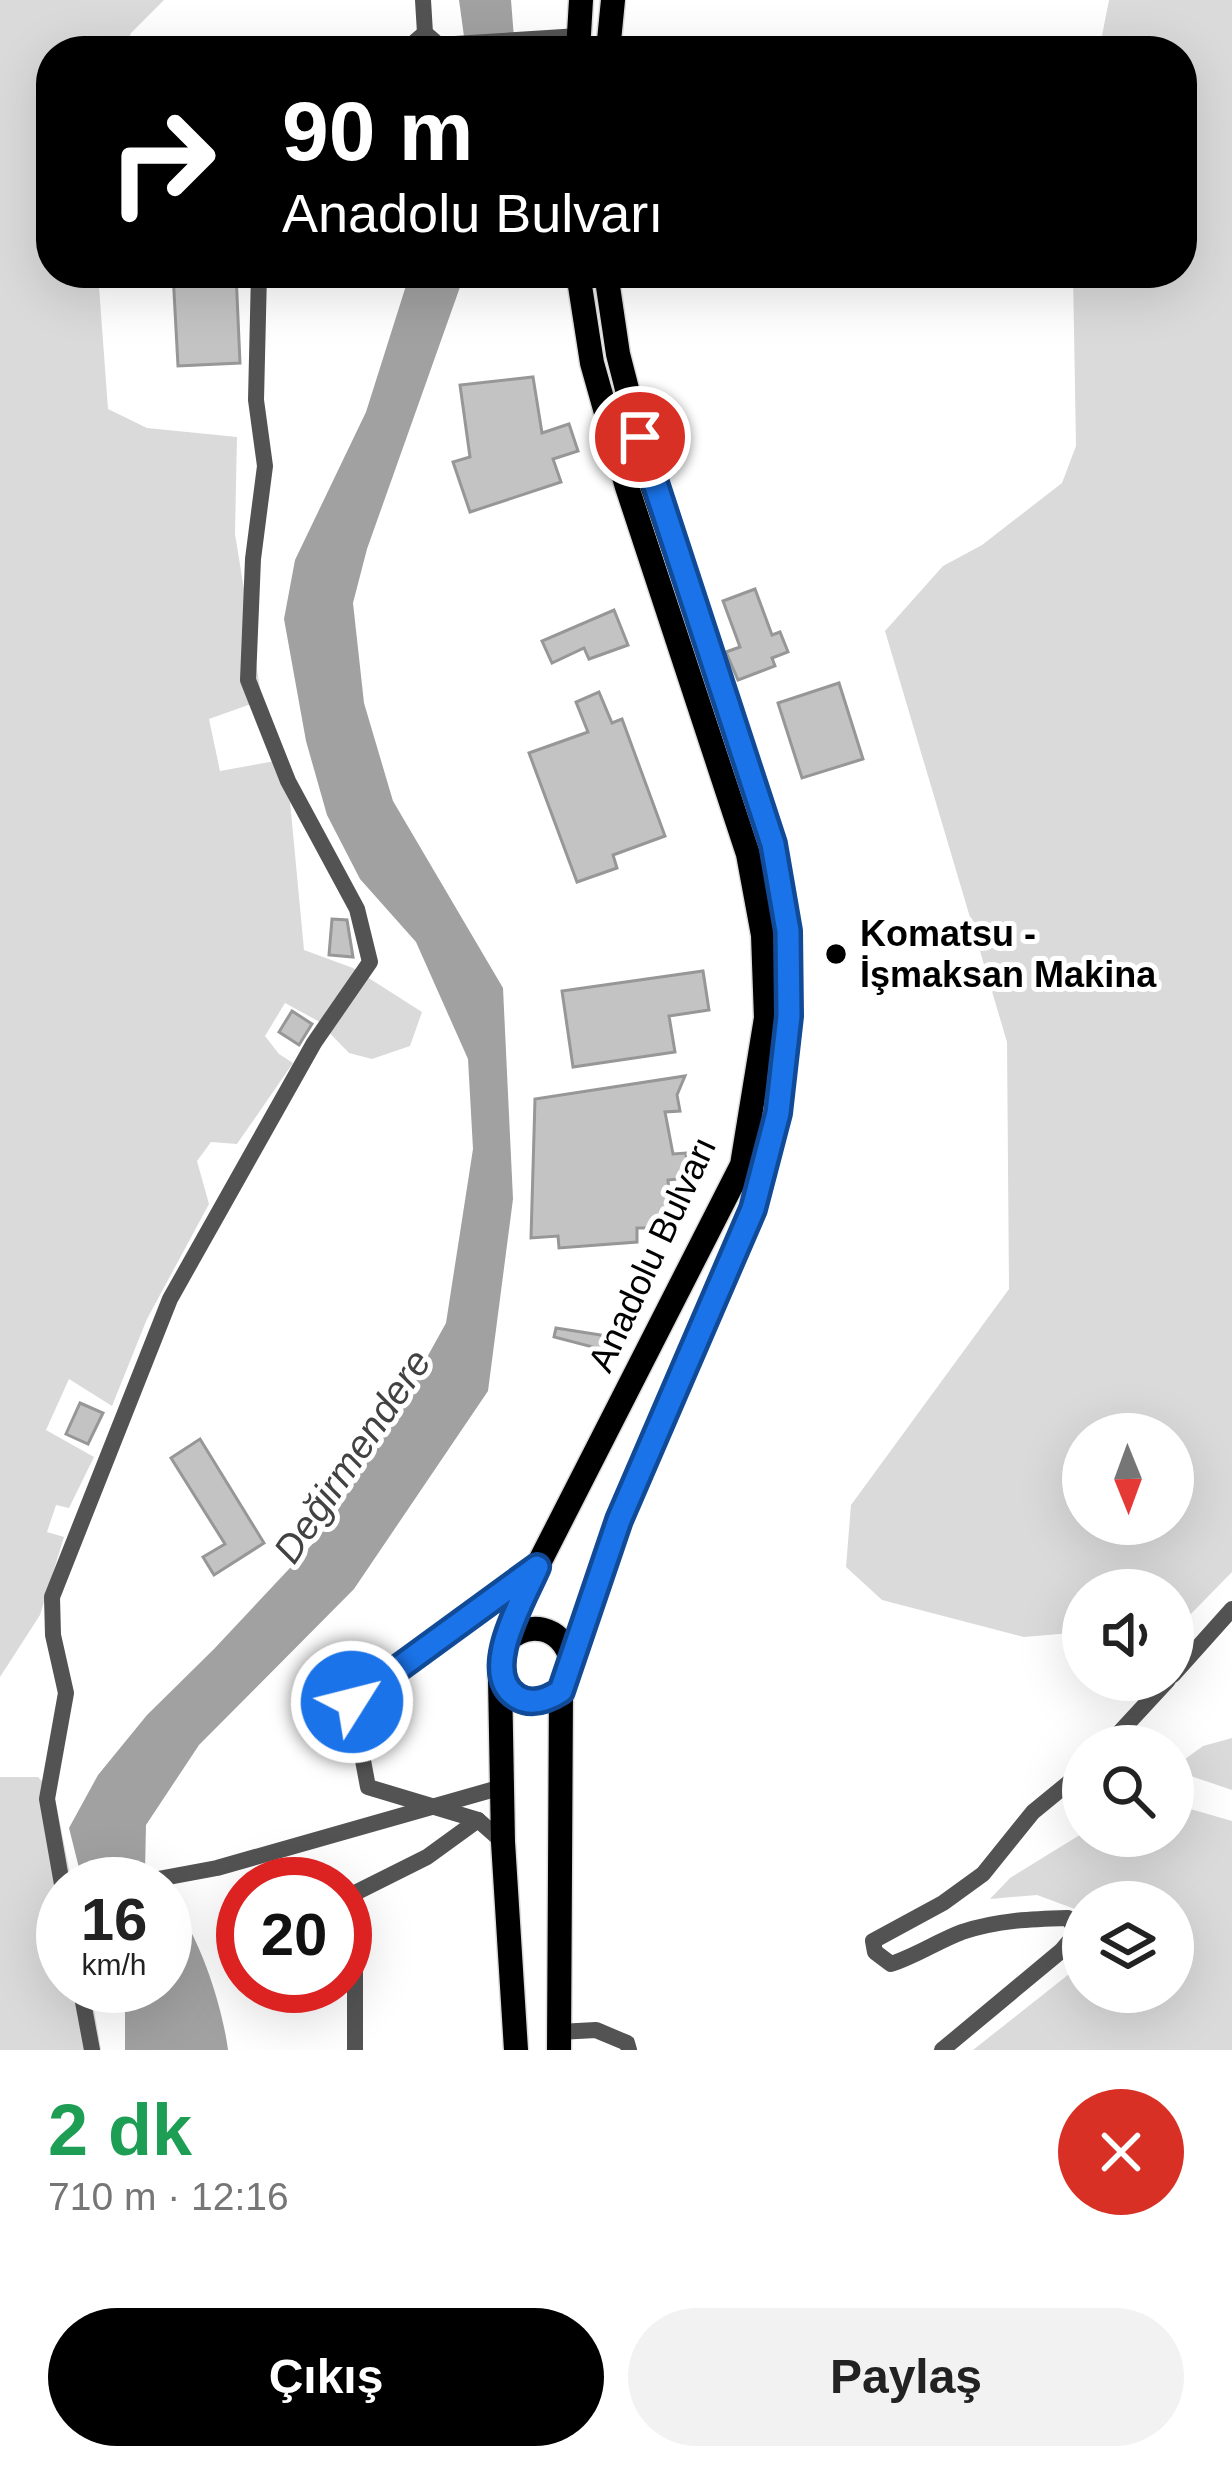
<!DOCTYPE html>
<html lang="tr">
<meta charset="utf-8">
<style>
:root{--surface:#fff;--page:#f2f2f2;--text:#222;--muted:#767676;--accent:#000}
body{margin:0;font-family:Arial,sans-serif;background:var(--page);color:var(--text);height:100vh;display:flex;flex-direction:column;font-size:45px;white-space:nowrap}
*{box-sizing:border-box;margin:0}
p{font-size:39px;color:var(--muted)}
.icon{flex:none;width:66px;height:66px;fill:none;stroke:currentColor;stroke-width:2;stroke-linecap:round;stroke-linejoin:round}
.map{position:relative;height:2050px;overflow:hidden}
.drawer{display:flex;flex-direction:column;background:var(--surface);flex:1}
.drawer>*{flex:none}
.top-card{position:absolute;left:36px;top:36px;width:1161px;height:252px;border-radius:48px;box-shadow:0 12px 48px #0002;background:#000;color:#fff;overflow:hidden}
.needle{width:78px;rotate:179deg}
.fabs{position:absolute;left:1062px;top:1413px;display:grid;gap:24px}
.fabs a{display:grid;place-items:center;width:132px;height:132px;border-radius:50%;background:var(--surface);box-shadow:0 12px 48px #0002;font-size:60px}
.speed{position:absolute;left:36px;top:1857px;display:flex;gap:24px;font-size:60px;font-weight:700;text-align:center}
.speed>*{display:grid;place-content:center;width:156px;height:156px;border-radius:50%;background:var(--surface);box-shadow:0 12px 48px #0002;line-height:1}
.speed small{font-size:30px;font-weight:400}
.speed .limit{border:18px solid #d22;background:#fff;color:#111}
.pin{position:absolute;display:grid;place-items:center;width:102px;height:102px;color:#fff;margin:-51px;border:6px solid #fff;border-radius:50%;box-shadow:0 3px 12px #0007}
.me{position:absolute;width:132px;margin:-66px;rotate:54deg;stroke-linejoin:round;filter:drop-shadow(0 0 9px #0008)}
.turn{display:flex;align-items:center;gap:42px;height:252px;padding:0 48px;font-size:54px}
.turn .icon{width:156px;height:156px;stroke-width:2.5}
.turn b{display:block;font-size:84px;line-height:102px}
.round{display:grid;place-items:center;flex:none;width:126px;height:126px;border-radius:63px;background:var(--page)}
.head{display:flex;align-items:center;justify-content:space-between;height:204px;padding:0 48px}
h1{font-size:72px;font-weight:700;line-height:90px;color:#1e9e55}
.cta{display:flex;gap:24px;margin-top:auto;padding:24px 48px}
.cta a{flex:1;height:138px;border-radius:72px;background:var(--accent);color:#fff;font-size:48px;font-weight:700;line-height:138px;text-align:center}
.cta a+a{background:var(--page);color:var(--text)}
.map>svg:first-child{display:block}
.green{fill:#dadada;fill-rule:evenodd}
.water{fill:#a1a1a1}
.building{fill:#c3c3c3;stroke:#979797;stroke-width:3}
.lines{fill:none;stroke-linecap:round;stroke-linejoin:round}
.highway-casing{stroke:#dbdbdb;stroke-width:27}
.minor{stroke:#535353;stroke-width:16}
.highway{stroke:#000;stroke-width:24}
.route-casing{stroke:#114b97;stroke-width:30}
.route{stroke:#1a73e8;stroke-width:21}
.poi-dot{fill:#000;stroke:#fff;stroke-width:4.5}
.labels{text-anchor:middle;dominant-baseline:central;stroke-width:10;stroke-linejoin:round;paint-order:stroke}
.poi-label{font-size:36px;font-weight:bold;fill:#000;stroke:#fff;text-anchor:start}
.street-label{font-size:36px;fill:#000;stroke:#fff}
.water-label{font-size:39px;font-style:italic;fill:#424242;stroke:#fff}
</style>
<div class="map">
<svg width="1232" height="2050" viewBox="0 0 1232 2050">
<rect width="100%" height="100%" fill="#fff"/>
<g class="green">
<path d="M 0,0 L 164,0 L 131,33 L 124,51 L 51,51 L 51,273 L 98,273 L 108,409 L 147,428 L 237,437 L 235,534 L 262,700 L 209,719 L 220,771 L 286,759 L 304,950 L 353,968 L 422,1012 L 410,1046 L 372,1059 L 349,1053 L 318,1021 L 285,1003 L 265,1036 L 279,1054 L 293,1063 L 237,1144 L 211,1142 L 197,1161 L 209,1204 L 147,1319 L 112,1406 L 69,1379 L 46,1430 L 94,1457 L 69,1508 L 56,1505 L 47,1532 L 64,1537 L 40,1615 L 0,1677 Z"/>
<path d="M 1109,0 L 1232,0 L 1232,1572 L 1185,1620 L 1173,1622 L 1173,1590 L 1083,1590 L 1083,1632 L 1024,1637 L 882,1600 L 846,1567 L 851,1505 L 1009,1289 L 1007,1042 L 885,631 L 943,566 L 982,545 L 1062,483 L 1076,446 L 1073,273 L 1182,273 L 1182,51 L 1099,51 ZM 1083,1434 L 1173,1434 L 1173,1524 L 1083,1524 Z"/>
<path d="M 1232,1738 L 1232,1790 L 1179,1772 L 1181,1762 L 1203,1746 Z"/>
<path d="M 0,1777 L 38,1777 L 54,1793 L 72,1884 L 63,1884 L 63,1986 L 90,1986 L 101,2050 L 0,2050 Z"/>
<path d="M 1173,1804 L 1232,1821 L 1232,2050 L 973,2050 L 1083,1963 L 1083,1992 L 1173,1992 L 1173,1902 L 1083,1902 L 1083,1912 L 1037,1895 L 990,1899 L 1010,1878 L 1083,1833 L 1173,1836 Z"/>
</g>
<g class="water">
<path d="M 459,0 L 511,0 L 515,51 L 466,51 Z"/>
<path d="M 410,273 L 465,273 L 367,549 L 353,603 L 364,703 L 393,801 L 503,988 L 513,1199 L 488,1391 L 354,1589 L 199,1745 L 146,1825 L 145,1870 L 157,1884 L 83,1884 L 69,1828 L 98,1775 L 147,1715 L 214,1649 L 320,1536 L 380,1442 L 446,1323 L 473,1149 L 468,1059 L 416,942 L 360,879 L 327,815 L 306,741 L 284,619 L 295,560 L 366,412 Z"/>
<path d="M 165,1893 C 197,1927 222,2003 228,2050 L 125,2050 L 125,2008 L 116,1986 L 165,1986 Z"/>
</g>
<g class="building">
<path d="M 173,273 L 236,273 L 240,363 L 178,366 Z"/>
<path d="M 533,377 L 542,433 L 569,424 L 578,451 L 553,459 L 561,482 L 470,512 L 453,462 L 470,457 L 460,385 Z"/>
<path d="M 755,589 L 772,635 L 780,632 L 788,652 L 772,658 L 775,666 L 738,680 L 726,652 L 740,647 L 723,601 Z"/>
<path d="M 614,610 L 628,645 L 589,659 L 584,648 L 552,663 L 542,641 Z"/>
<path d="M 839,683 L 863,759 L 802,778 L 778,703 Z"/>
<path d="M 599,692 L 612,723 L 622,719 L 665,836 L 613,855 L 617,868 L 577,882 L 529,753 L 588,732 L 576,702 Z"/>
<path d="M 332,919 L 347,920 L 353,957 L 329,955 Z"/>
<path d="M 703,971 L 709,1010 L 669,1016 L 675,1052 L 573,1067 L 562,991 Z"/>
<path d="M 292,1011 L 312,1024 L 299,1045 L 279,1032 Z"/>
<path d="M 685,1076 L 677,1095 L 680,1111 L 665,1112 L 673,1154 L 686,1153 L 688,1178 L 668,1180 L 672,1228 L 637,1228 L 637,1242 L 559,1248 L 558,1236 L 531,1238 L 535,1099 Z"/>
<path d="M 556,1328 L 607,1336 L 604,1350 L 554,1337 Z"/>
<path d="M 80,1403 L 103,1413 L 88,1444 L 66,1434 Z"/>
<path d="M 200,1439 L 264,1543 L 214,1575 L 203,1557 L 225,1544 L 171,1458 Z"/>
</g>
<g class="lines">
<g class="highway-casing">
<g id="highway">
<path d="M 578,51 L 581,0"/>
<path d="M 608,51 L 613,0"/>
<path d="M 504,1643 C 528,1619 561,1626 571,1659"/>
<path d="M 500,1678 C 514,1702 538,1707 561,1691"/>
<path d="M 516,2050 L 503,1842 L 500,1678 L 504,1644 L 537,1567 L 742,1165 L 766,1018 L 763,935 L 748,854 L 627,487 L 592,363 L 578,273"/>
<path d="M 559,2050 L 561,1691 L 619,1520 L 753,1209 L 777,1113 L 789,1016 L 788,931 L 773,844 L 650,479 L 618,354 L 606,273"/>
</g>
</g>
<g class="minor">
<path d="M 423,0 L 425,33 L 439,45 L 579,36"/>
<path d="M 404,51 L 425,33"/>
<path d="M 1173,1675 L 1232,1609"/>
<path d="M 1107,1746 L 1168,1680"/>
<path d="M 503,1842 L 478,1820 L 368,1787 L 352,1702 L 536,1568"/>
<path d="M 131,1884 L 217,1868 L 502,1787"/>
<path d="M 63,1890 L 47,1799 L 66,1693 L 53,1635 L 52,1597 L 170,1299 L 314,1043 L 370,962 L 357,909 L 288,781 L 248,680 L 253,559 L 265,466 L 256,400 L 259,273"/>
<path d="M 80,1986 L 92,2050"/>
<path d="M 559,2032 L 596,2030 L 627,2043 L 629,2050"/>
<path d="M 355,2050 L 355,1893 L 427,1857 L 478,1820"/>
<path d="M 942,2050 L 1061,1951 L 1071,1939 L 1074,1927 L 1068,1918 C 1032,1919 998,1920 962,1932 C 938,1941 916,1956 891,1964 L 875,1952 L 873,1941 L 943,1903 L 983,1874 L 1033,1812 L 1083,1771"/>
</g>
<use href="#highway" class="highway"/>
</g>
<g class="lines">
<g class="route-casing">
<path id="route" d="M 352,1702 L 537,1567 C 524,1598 478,1673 517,1697 C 532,1706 547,1700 561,1691 L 619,1520 L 753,1209 L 778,1113 L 789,1016 L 788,931 L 773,844 L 640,437"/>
</g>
<use href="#route" class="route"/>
</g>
<circle class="poi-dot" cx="836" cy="954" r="12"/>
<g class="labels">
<g class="poi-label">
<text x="860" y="933">Komatsu -<tspan x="860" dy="41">İşmaksan Makina</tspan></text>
</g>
<g class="street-label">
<text transform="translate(652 1254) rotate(-65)">Anadolu Bulvarı</text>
</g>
<g class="water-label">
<text transform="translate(352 1456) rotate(-56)">Değirmendere</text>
</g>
</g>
</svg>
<div class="fabs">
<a><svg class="needle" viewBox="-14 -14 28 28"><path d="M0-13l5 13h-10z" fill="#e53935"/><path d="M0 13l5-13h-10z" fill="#767676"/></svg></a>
<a><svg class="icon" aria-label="sound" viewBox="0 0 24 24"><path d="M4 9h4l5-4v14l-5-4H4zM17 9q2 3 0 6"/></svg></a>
<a><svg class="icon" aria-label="search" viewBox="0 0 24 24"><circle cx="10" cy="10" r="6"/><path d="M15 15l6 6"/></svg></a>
<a><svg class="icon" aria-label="layers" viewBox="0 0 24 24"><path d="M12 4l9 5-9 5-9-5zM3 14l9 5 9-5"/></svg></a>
</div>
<div class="speed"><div>16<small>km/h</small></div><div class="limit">20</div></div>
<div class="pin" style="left:640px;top:437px;background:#d93025"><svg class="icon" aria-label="arrive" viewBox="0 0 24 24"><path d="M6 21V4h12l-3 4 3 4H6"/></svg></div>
<svg class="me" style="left:352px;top:1702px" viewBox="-20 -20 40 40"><circle r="17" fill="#1a73e8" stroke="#fff" stroke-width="3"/><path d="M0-11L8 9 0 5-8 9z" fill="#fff"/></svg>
<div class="top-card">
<div class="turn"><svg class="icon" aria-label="right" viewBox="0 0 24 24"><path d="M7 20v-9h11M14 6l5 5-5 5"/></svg><div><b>90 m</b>Anadolu Bulvarı</div></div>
</div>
</div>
<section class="drawer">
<div class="head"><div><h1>2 dk</h1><p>710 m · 12:16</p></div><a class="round" style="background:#d93025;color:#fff"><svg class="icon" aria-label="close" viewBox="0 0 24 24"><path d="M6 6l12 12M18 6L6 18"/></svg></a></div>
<div class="cta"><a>Çıkış</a><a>Paylaş</a></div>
</section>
